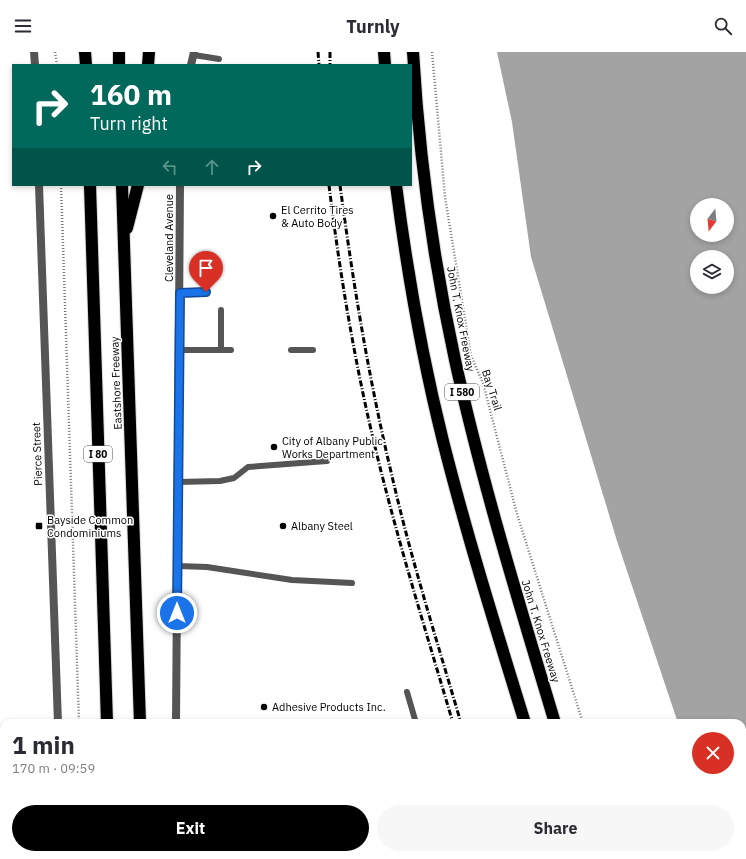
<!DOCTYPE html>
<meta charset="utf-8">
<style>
:root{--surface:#fff;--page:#f7f7f7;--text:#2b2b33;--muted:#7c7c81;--accent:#000}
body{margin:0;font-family:"IBM Plex Sans",sans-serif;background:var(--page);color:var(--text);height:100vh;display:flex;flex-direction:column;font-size:15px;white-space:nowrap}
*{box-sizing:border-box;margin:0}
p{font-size:13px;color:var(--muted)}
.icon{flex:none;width:22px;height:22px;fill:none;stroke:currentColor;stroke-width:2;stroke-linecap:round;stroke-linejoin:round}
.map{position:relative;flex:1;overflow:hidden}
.drawer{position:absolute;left:0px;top:667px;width:746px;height:140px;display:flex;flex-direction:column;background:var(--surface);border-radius:12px 12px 0 0;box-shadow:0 2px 6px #0003}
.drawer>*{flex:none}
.top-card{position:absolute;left:12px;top:12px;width:400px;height:122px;border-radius:0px;box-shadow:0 2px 6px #0003;background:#00695c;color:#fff;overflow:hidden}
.needle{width:26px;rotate:196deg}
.controls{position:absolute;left:690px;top:146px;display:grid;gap:8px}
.controls a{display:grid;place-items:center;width:44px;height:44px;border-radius:50%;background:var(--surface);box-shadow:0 2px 6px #0003;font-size:20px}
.pin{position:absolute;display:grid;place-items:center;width:34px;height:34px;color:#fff;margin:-41px -17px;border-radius:50% 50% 50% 0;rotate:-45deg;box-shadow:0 0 4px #0007}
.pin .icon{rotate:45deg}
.me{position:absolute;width:44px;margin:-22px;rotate:0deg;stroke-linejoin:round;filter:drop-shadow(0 0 3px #0008)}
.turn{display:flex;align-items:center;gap:14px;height:84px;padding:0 12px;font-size:18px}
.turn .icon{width:52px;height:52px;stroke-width:2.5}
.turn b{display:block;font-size:28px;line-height:34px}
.lanes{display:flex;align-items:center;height:38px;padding:0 12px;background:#0003;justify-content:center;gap:20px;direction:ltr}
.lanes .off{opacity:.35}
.round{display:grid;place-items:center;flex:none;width:42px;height:42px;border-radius:21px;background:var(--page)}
.head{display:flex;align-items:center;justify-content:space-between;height:68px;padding:0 12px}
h1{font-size:24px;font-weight:800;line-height:30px}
.cta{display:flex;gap:8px;margin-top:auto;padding:8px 12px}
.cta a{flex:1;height:46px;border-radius:24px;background:var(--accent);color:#fff;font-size:16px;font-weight:800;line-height:46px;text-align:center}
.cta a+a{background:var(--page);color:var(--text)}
header{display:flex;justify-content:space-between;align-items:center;height:52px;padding:0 12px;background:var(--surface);font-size:18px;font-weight:800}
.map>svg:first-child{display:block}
.water{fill:#a3a3a3;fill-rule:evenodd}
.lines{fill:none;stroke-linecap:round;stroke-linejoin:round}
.stream{stroke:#a3a3a3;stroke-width:4}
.motorway-casing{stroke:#dbdbdb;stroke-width:14}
.path{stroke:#777;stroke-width:2.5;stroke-dasharray:1 2;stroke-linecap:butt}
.service{stroke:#555;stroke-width:6}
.tertiary{stroke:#555;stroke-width:8}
.motorway{stroke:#000;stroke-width:12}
.rail{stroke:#000;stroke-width:3;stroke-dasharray:6 2 1 2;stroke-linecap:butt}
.route-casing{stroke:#114b97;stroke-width:10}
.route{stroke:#1a73e8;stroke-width:7}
.poi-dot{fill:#000;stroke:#fff;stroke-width:1.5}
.labels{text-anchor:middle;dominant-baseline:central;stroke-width:3;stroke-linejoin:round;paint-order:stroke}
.shield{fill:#fff;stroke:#4c4c4c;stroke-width:1}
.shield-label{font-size:10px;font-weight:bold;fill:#000}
.poi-label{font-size:11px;fill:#000;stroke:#fff;text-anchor:start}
.street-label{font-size:11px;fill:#000;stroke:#fff}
</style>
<header><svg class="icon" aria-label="menu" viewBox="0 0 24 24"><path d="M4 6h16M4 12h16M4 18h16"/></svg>Turnly<svg class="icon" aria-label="search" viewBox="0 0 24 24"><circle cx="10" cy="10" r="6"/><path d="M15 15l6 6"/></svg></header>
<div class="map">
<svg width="746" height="807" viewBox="0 0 746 807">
<rect width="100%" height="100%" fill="#fff"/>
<path class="water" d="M 497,0 L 746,0 L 746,807 L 736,807 L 731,803 L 742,803 L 742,671 L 678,671 L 617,489 L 531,205 L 512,70 ZM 697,153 L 727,153 L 727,183 L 697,183 ZM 697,205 L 727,205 L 727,235 L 697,235 Z"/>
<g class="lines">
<path class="stream" d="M 732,807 L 746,803"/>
<g class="motorway-casing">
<g id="motorway">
<path d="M 85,0 L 86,13"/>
<path d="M 119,0 L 119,13"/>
<path d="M 384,0 L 385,13"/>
<path d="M 413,0 C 419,103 433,207 455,308 C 482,431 519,551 555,671"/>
<path d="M 148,13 L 149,0"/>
<path d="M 90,133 L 107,671"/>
<path d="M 122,133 L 140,671"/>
<path d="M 396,133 C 407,219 422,305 443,389 C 467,484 496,577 525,671"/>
<path d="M 127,176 L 138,133"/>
<path d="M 111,803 L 111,807"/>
<path d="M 144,803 L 144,807"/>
<path d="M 565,803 L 566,807"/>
<path d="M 595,803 L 596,807"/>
<path d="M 609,803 L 610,807"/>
</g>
</g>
<g class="path">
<path d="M 55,0 L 57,13"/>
<path d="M 432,0 L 445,145 L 471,304 L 483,331 L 517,462 L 583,671"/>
<path d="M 61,133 L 79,671"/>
<path d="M 84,803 L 84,807"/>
<path d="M 628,803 L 629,807"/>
</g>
<g class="service">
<path d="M 194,3 L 219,7"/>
<path d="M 180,241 L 206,240"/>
<path d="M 179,298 L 231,298"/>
<path d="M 221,298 L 221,258"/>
<path d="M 291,298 L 313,298"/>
<path d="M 178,430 L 220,429 L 234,426 L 248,415 L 327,409"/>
<path d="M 178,514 L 207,515 L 292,528 L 352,531"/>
<path d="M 407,640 L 416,671"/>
</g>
<g class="tertiary">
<path d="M 34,0 L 35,13"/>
<path d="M 191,13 L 194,0"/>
<path d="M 39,133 L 58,671"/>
<path d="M 176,671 L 180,133"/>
<path d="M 67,803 L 68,807"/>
<path d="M 178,803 L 178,807"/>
</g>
<use href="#motorway" class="motorway"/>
<g class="rail">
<path d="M 318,0 L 319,13"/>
<path d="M 330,0 L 330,13"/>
<path d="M 329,133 C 341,232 358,330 383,427 C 404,509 429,590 453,671"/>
<path d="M 340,133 C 353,231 369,328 392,424 C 411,507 437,589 461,671"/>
<path d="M 492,803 L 494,807"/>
<path d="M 501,803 L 502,807"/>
</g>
</g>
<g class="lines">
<g class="route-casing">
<path id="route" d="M 177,561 L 180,241 L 206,240"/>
</g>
<use href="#route" class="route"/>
</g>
<g class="poi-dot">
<circle cx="273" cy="164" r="4"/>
<circle cx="274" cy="395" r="4"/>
<rect x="35" y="470" width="8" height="8" rx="2"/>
<circle cx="283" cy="474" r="4"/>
<circle cx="264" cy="655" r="4"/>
</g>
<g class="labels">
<g class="shield">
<rect x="445" y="332" width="34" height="16" rx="3"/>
<rect x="84" y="394" width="28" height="16" rx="3"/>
</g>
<g class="shield-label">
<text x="462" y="340">I 580</text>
<text x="98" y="402">I 80</text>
</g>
<g class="poi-label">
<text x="281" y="158">El Cerrito Tires<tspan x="281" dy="13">&amp; Auto Body</tspan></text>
<text x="282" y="389">City of Albany Public<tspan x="282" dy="13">Works Department</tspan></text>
<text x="47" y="468">Bayside Common<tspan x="47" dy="13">Condominiums</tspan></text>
<text x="291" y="474">Albany Steel</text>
<text x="272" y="655">Adhesive Products Inc.</text>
</g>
<g class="street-label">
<text transform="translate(169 186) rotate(-90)">Cleveland Avenue</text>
<text transform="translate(461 267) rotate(79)">John T. Knox Freeway</text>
<text transform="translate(116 331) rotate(-92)">Eastshore Freeway</text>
<text transform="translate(492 338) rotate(72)">Bay Trail</text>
<text transform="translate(37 402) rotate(-92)">Pierce Street</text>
<text transform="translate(541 579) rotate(73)">John T. Knox Freeway</text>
</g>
</g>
</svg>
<div class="controls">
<a><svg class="needle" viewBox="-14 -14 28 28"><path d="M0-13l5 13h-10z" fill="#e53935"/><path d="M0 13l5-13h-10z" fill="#7c7c81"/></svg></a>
<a><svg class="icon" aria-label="layers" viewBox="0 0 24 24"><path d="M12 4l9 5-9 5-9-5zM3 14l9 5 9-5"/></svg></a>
</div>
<div class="pin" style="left:206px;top:240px;background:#d93025"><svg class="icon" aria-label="arrive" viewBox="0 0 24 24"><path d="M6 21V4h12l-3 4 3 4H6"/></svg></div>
<svg class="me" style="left:177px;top:561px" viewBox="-20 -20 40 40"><circle r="17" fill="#1a73e8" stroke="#fff" stroke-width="3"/><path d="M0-11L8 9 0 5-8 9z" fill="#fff"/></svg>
<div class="top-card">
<div class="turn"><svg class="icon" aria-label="right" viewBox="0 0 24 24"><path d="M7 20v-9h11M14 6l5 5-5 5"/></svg><div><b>160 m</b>Turn right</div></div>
<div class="lanes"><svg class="icon off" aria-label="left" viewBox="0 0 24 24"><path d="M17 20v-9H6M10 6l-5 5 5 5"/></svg><svg class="icon off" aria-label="ahead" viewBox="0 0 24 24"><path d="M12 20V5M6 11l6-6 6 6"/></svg><svg class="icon" aria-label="right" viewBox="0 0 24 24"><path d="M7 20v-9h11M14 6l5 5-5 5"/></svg></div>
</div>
<section class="drawer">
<div class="head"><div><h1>1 min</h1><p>170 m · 09:59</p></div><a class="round" style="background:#d93025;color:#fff"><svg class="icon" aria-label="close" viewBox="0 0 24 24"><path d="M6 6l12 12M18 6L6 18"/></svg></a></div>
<div class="cta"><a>Exit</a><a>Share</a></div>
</section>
</div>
